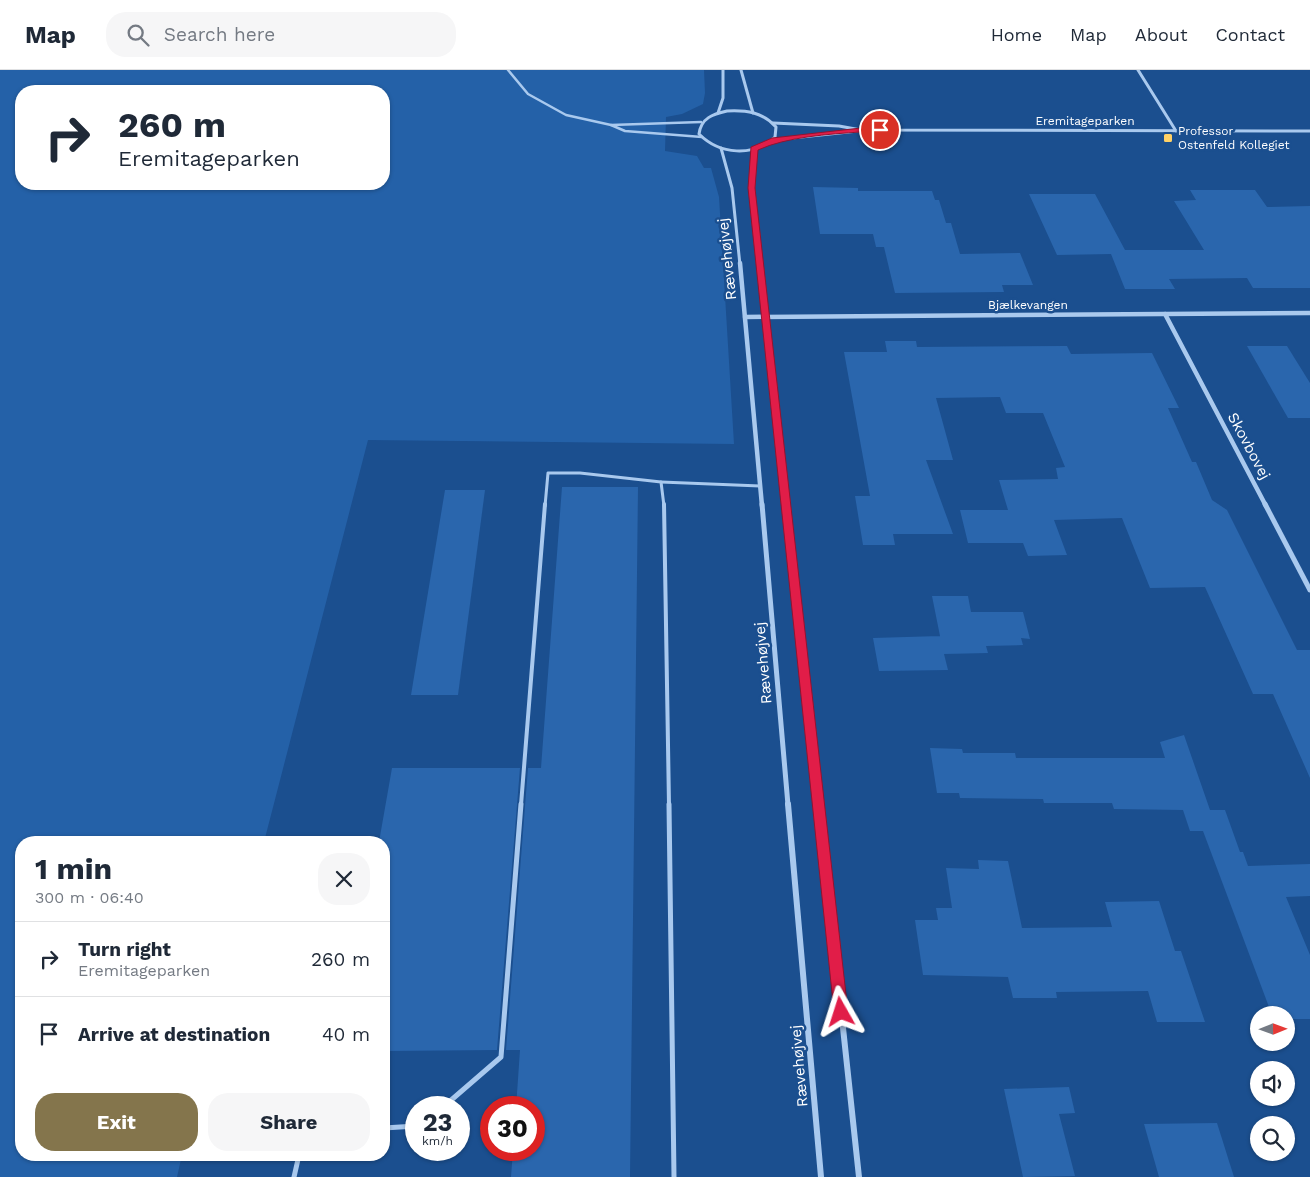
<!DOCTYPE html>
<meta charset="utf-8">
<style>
:root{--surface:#fff;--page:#f6f6f7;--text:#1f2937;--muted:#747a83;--line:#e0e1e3;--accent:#84754c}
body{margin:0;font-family:"Work Sans",sans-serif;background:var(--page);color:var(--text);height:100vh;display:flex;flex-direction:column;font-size:19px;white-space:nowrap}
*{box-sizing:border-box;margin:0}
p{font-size:16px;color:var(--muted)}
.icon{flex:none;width:28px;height:28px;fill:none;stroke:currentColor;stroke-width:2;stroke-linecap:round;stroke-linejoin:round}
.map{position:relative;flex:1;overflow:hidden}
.drawer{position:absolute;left:15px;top:766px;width:375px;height:325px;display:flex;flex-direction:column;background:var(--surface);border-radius:20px;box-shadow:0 1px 4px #0004}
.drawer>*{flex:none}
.top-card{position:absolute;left:15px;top:15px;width:375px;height:105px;border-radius:20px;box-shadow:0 1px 4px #0004;background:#fff;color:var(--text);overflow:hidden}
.needle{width:32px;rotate:89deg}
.fabs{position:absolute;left:1250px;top:936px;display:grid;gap:10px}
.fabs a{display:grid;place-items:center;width:45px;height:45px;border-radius:50%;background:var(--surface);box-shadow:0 1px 4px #0004;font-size:25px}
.speed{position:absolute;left:405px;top:1026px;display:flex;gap:10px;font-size:25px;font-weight:700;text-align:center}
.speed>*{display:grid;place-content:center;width:65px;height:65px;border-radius:50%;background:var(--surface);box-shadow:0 1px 4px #0004;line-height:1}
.speed small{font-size:12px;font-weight:400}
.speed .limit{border:8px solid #d22;background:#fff;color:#111}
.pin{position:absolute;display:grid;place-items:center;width:42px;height:42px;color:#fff;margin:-21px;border:2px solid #fff;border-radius:50%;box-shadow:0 1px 5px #0007}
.me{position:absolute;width:55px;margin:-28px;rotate:354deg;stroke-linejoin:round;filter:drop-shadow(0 0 4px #0008)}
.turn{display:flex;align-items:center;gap:18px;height:105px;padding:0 20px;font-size:22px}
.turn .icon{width:65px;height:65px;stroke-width:2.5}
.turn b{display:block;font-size:35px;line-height:42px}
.round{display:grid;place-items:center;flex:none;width:52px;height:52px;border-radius:20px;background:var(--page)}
.summary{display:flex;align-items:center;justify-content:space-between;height:85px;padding:0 20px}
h1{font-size:30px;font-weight:700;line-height:38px}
.primary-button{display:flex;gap:10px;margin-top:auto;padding:10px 20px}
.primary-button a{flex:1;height:58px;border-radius:20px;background:var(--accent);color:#fff;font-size:20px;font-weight:700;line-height:58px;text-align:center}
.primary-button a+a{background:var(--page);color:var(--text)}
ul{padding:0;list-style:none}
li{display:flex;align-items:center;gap:15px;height:75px;padding:0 20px;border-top:1px solid var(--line)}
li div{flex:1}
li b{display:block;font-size:19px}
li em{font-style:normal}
header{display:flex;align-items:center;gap:30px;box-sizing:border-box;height:70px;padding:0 25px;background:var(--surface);border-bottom:1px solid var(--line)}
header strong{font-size:24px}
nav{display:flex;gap:28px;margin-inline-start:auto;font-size:18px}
.search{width:350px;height:45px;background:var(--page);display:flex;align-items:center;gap:12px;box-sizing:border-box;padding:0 18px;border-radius:20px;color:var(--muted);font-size:19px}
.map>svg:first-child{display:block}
.green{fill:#2461a8;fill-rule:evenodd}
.building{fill:#2a66ad}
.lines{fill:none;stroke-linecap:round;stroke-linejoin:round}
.service-far3{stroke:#a9c9ee;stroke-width:2.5}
.service-far2{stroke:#a9c9ee;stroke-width:3}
.service-far1{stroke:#a9c9ee;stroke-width:4}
.service{stroke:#a9c9ee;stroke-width:5}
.minor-far3{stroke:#a9c9ee;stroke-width:3}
.minor-far2{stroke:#a9c9ee;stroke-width:4.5}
.minor-far1{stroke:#a9c9ee;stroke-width:5}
.minor{stroke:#a9c9ee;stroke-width:6}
.route{fill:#e11d48;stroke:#92132f}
.poi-dot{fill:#ffd166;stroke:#1b4f8f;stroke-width:2}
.labels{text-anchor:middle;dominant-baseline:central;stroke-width:5;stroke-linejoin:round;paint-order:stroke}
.far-street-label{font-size:12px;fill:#fff;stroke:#1b4f8f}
.far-poi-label{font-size:12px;fill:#fff;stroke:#1b4f8f;text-anchor:start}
.street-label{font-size:15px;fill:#fff;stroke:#1b4f8f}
</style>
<header>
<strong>Map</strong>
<div class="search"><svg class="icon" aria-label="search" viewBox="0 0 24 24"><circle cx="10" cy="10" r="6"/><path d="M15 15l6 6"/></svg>Search here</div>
<nav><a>Home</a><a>Map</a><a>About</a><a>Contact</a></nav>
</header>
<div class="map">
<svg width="1310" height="1107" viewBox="0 0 1310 1107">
<rect width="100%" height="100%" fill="#1b4f8f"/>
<path class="green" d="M 0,0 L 704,0 L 705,23 L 703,34 L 682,44 L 666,47 L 665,81 L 697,86 L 704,98 L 711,98 L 719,127 L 734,374 L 368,370 L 264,772 L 21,772 L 21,1085 L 182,1085 L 177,1107 L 0,1107 ZM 21,21 L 384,21 L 384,114 L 21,114 Z"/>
<g class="building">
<path d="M 813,117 L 858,118 L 858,121 L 932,121 L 935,130 L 939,130 L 946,153 L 951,153 L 960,184 L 1020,183 L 1033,215 L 1002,215 L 1004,222 L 895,223 L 884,177 L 876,177 L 873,164 L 820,164 Z"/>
<path d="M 1190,120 L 1255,120 L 1267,137 L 1310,136 L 1310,218 L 1253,218 L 1247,208 L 1169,209 L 1175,219 L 1125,219 L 1111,184 L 1057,185 L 1029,124 L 1095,124 L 1125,180 L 1204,180 L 1174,131 L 1196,130 Z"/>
<path d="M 885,271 L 916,271 L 917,277 L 1067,276 L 1071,284 L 1152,283 L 1179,338 L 1168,338 L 1192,392 L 1196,392 L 1212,430 L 1227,440 L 1297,580 L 1310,580 L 1310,708 L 1273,624 L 1253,624 L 1205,517 L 1150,518 L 1122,448 L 1054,450 L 1067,485 L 1028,486 L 1023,473 L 968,473 L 960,440 L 1008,440 L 999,410 L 1058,409 L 1056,398 L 1065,397 L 1043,343 L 1006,343 L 1000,327 L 936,328 L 953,390 L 926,390 L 953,464 L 893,464 L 895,475 L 863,475 L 855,426 L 870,426 L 844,282 L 887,282 Z"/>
<path d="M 1247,276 L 1287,276 L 1310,313 L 1310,348 L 1288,348 Z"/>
<path d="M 562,417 L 638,417 L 630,1107 L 511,1107 L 513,1080 L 534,1080 L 534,1038 L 516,1038 L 520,980 L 506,980 L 528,698 L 541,698 Z"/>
<path d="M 445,420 L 485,420 L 458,625 L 411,625 Z"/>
<path d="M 932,526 L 968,526 L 971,542 L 1023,542 L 1030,569 L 1021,568 L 1023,575 L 986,576 L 988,583 L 944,584 L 948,600 L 879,601 L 873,568 L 940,566 L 942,576 Z"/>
<path d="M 1184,665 L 1210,740 L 1225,740 L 1240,782 L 1243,782 L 1248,796 L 1310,794 L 1310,826 L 1286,827 L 1310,885 L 1310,949 L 1286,949 L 1286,945 L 1272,945 L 1203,761 L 1190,761 L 1183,740 L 1114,739 L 1112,733 L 1044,733 L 1043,729 L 960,728 L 959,723 L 937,723 L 930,678 L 962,679 L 963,683 L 1015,683 L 1016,688 L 1165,688 L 1160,672 Z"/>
<path d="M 392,698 L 520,698 L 497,980 L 384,981 L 384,772 L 379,772 Z"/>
<path d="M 978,790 L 1008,791 L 1022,858 L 1112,857 L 1105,832 L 1159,831 L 1175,881 L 1181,881 L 1205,952 L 1157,952 L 1148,921 L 1056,922 L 1057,928 L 1013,928 L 1008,907 L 923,905 L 915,850 L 938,850 L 936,838 L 952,838 L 946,798 L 979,799 Z"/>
<path d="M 1069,1017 L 1075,1043 L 1059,1044 L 1075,1106 L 1023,1107 L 1004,1019 Z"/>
<path d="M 1217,1053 L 1234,1107 L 1159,1107 L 1144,1054 Z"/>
</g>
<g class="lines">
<g class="service-far3">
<path d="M 508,0 L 528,24 L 566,45 L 611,55 L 625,61 L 702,67"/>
<path d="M 611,55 L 701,52"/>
</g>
<g class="service-far2">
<path d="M 661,412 L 760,416"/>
<path d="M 545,436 L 548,403 L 580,403 L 661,412 L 664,436"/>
</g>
<g class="service-far1">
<path d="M 664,434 L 669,735"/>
<path d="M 521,735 L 545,434"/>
</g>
<g class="service">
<path d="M 669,734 L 674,1107"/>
<path d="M 442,1038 L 501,987 L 521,734"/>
<path d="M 384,1058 L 416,1056"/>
<path d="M 294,1107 L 299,1085"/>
</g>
<g class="minor-far3">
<path d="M 741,0 L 753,43"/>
<path d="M 1138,0 L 1176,61"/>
<path d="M 727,41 C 746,40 763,42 776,57 L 775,67 C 753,87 720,85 699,64 C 701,48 713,44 727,41 Z"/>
<path d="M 718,43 L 723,28 L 723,0"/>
<path d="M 773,53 L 839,56 L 861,60 L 1310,61"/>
<path d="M 773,70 L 858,61"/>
<path d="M 721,78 L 732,118 L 740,195"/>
<path d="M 754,79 L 752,118 L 760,195"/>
</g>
<g class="minor-far2">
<path d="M 740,193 L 762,436"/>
<path d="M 760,193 L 786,436"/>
<path d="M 1165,244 L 1266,436"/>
<path d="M 745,247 L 1310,243"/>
</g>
<g class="minor-far1">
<path d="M 762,434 L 788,735"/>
<path d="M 786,434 L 819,735"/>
<path d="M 1265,434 L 1310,520"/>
</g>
<g class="minor">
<path d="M 788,734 L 821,1107"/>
<path d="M 819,734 L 859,1107"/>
</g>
</g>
<path class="route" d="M 861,58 L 880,58 L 883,60 C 877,64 868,62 861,62 C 829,64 786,67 758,80 L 755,118 L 848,942 L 846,947 L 841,949 L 836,947 L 834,942 L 748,118 L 751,77 L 772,68 Z"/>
<rect class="poi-dot" x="1163" y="63" width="10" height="10" rx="2.5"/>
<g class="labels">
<g class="far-street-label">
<text x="1085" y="51">Eremitageparken</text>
<text x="1028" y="235">Bjælkevangen</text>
</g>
<g class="far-poi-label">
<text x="1178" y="61">Professor<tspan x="1178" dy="14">Ostenfeld Kollegiet</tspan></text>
</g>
<g class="street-label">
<text transform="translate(727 189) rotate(-96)">Rævehøjvej</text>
<text transform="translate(1249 376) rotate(62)">Skovbovej</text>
<text transform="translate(763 593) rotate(-95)">Rævehøjvej</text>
<text transform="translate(799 996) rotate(-95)">Rævehøjvej</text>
</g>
</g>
</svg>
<div class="fabs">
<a><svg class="needle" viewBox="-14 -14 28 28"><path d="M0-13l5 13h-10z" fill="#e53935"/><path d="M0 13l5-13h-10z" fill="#747a83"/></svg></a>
<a><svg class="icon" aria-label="sound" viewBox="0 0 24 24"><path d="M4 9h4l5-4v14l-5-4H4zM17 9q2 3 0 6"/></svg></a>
<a><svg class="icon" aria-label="search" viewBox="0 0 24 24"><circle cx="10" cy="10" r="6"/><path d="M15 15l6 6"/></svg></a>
</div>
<div class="speed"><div>23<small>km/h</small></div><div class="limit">30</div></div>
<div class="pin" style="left:880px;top:60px;background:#d93025"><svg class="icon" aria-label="arrive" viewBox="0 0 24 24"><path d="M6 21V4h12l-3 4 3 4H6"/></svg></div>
<svg class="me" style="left:841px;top:942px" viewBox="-20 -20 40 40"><path d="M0-17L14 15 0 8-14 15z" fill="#e11d48" stroke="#fff" stroke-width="4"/></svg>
<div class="top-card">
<div class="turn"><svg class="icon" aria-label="right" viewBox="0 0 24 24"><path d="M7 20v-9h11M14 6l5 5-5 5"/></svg><div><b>260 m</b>Eremitageparken</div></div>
</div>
<section class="drawer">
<div class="summary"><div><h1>1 min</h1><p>300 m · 06:40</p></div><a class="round"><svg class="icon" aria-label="close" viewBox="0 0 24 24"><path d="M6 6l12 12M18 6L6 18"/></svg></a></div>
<ul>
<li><svg class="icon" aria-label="right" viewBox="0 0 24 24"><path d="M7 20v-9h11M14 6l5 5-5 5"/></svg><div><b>Turn right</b><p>Eremitageparken</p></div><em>260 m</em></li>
<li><svg class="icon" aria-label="arrive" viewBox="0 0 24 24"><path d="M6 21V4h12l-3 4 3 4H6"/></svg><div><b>Arrive at destination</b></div><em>40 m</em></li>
</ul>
<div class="primary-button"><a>Exit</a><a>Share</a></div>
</section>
</div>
